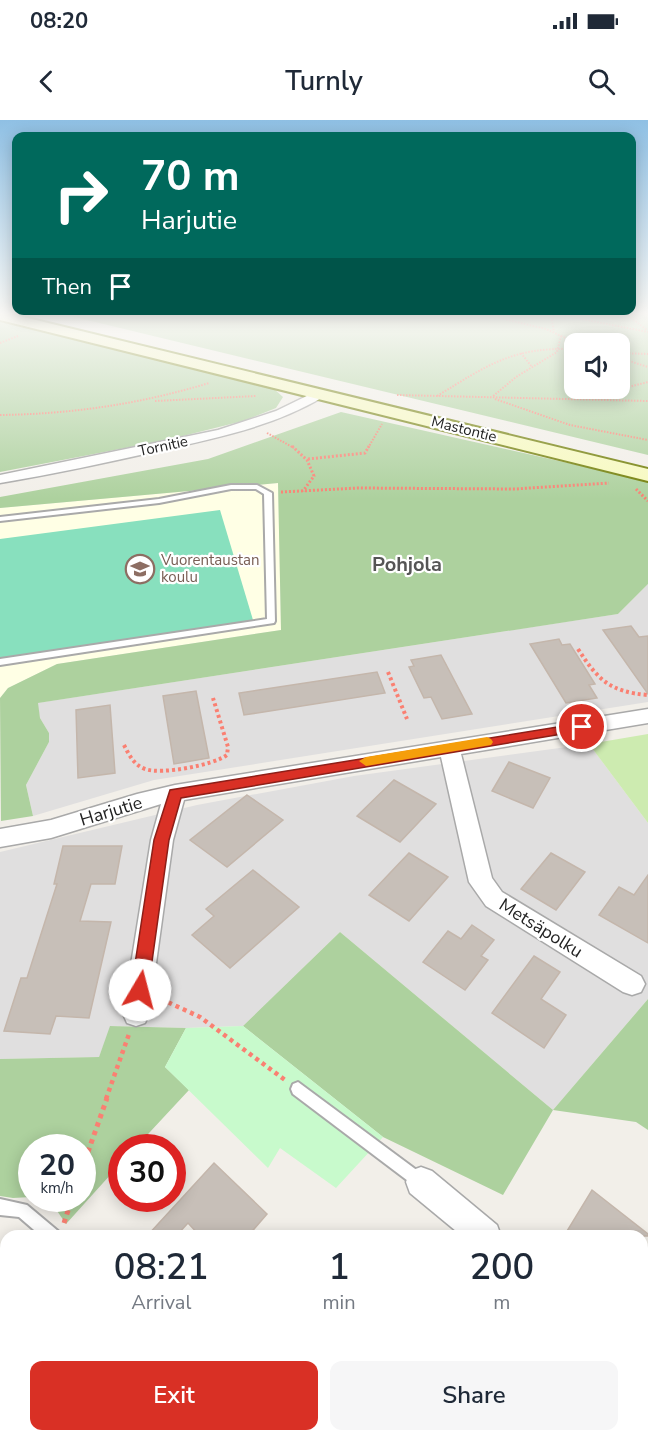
<!DOCTYPE html>
<meta charset="utf-8">
<style>
:root{--surface:#fff;--page:#f6f6f7;--text:#1f2937;--muted:#747a83;--accent:#d93025}
body{margin:0;font-family:"Nunito Sans",sans-serif;background:var(--page);color:var(--text);height:100vh;display:flex;flex-direction:column;font-size:22px;white-space:nowrap}
*{box-sizing:border-box;margin:0}
p{font-size:20px;color:var(--muted)}
.icon{flex:none;width:33px;height:33px;fill:none;stroke:currentColor;stroke-width:2;stroke-linecap:round;stroke-linejoin:round}
.map{position:relative;flex:1;overflow:hidden}
.details{position:absolute;left:0px;top:1110px;width:648px;height:212px;display:flex;flex-direction:column;background:var(--surface);border-radius:18px 18px 0 0;box-shadow:0 3px 15px #0003}
.details>*{flex:none}
.banner{position:absolute;left:12px;top:12px;width:624px;height:183px;border-radius:12px;box-shadow:0 3px 15px #0003;background:#00695c;color:#fff;overflow:hidden}
.buttons{position:absolute;left:564px;top:213px;display:grid;gap:12px}
.buttons a{display:grid;place-items:center;width:66px;height:66px;border-radius:12px;background:var(--surface);box-shadow:0 3px 15px #0003;font-size:30px}
.speed{position:absolute;left:18px;top:1014px;display:flex;gap:12px;font-size:30px;font-weight:700;text-align:center}
.speed>*{display:grid;place-content:center;width:78px;height:78px;border-radius:50%;background:var(--surface);box-shadow:0 3px 15px #0003;line-height:1}
.speed small{font-size:15px;font-weight:400}
.speed .limit{border:9px solid #d22;background:#fff;color:#111}
.pin{position:absolute;display:grid;place-items:center;width:51px;height:51px;color:#fff;margin:-26px;border:3px solid #fff;border-radius:50%;box-shadow:0 2px 6px #0007}
.me{position:absolute;width:66px;margin:-33px;rotate:8deg;stroke-linejoin:round;filter:drop-shadow(0 0 4px #0008)}
.turn{display:flex;align-items:center;gap:21px;height:126px;padding:0 30px;font-size:27px}
.turn .icon{width:78px;height:78px;stroke-width:2.5}
.turn b{display:block;font-size:42px;line-height:51px}
.then{display:flex;align-items:center;height:57px;padding:0 30px;background:#0003;gap:12px;font-size:22px}
.eta{display:flex;justify-content:space-evenly;align-items:center;height:102px;text-align:center}
.eta b{font-size:36px;font-weight:600;line-height:42px}
.cta{display:flex;gap:12px;margin-top:auto;padding:12px 30px}
.cta a{flex:1;height:69px;border-radius:12px;background:var(--accent);color:#fff;font-size:24px;font-weight:600;line-height:69px;text-align:center}
.cta a+a{background:var(--page);color:var(--text)}
.status{display:flex;justify-content:space-between;align-items:center;height:42px;padding:0 30px;background:var(--surface);direction:ltr}
.status svg{height:16px;fill:currentColor}
header{display:flex;justify-content:space-between;align-items:center;height:78px;padding:0 30px;background:var(--surface);font-size:27px;font-weight:600}
.map>svg:first-child{display:block}
.residential{fill:#e0dfdf}
.education{fill:#ffffe5}
.grass{fill:#cdebb0}
.forest{fill:#add19e;fill-rule:evenodd}
.park{fill:#c8facc}
.pitch{fill:#88e0be}
.building{fill:#c7bfb8;stroke:#c4b6ab;stroke-width:1.5}
.lines{fill:none;stroke-linecap:round;stroke-linejoin:round}
.service-casing{stroke:#a9a9a9;stroke-width:4}
.minor-casing{stroke:#a9a9a9;stroke-width:3}
.secondary-casing{stroke:#707d05;stroke-width:4}
.path-far4{stroke:#fa8072;stroke-width:2;stroke-dasharray:1.5 1.5;stroke-linecap:butt}
.path-far3{stroke:#fa8072;stroke-width:3;stroke-dasharray:2 2;stroke-linecap:butt}
.path-far2{stroke:#fa8072;stroke-width:4;stroke-dasharray:3 3;stroke-linecap:butt}
.path-far1{stroke:#fa8072;stroke-width:4.5;stroke-dasharray:4 4;stroke-linecap:butt}
.path{stroke:#fa8072;stroke-width:5;stroke-dasharray:4.5 4.5;stroke-linecap:butt}
.service{fill:#fff;fill-rule:evenodd}
.minor{fill:#fff;fill-rule:evenodd}
.secondary{fill:#f7fabf;fill-rule:evenodd}
.route{fill:#d93025;stroke:#8d1f18;stroke-width:1.5}
.slow{fill:#f59e0b}
.labels{text-anchor:middle;dominant-baseline:central;stroke-width:4.5;stroke-linejoin:round;paint-order:stroke}
.far-street-label{font-size:15px;fill:#222;stroke:#fff}
.far-education-label{font-size:15px;fill:#785e54;stroke:#fff;text-anchor:start}
.street-label{font-size:18px;fill:#222;stroke:#fff}
.far-district-label{font-size:20px;font-weight:bold;fill:#555;stroke:#fff}
</style>
<div class="status"><b>08:20</b><svg viewBox="0 0 49 12"><path d="M0 12V9h3v3zM5 12V6h3v6zM10 12V3h3v9zM15 12V0h3v12zM26 1h20v11H26zM47 4h2v5h-2z"/></svg></div>
<header><svg class="icon" aria-label="back" viewBox="0 0 24 24"><path d="M15 5l-7 7 7 7"/></svg>Turnly<svg class="icon" aria-label="search" viewBox="0 0 24 24"><circle cx="10" cy="10" r="6"/><path d="M15 15l6 6"/></svg></header>
<div class="map">
<svg width="648" height="1321" viewBox="0 0 648 1321">
<rect width="100%" height="100%" fill="#f2efe9"/>
<g class="residential">
<path d="M 648,464 L 648,582 L 154,660 L 33,696 L 26,665 L 49,622 L 49,613 L 40,598 L 37,583 L 618,494 Z"/>
<path d="M 589,624 L 648,703 L 648,879 L 553,990 L 340,812 L 243,906 L 186,908 L 111,906 L 99,937 L 0,939 L 0,732 L 197,685 L 354,656 Z"/>
</g>
<path class="education" d="M 278,363 L 281,510 L 57,544 L 8,568 L 0,578 L 0,388 Z"/>
<path class="grass" d="M 648,614 L 648,703 L 589,624 Z"/>
<g class="forest">
<path d="M 62,194 L 648,194 L 648,335 ZM 574,224 L 620,224 L 620,268 L 574,268 Z"/>
<path d="M 0,201 L 273,268 L 283,277 L 276,288 L 243,301 L 167,320 L 0,352 Z"/>
<path d="M 341,292 L 648,361 L 648,464 L 618,494 L 38,583 L 40,598 L 49,613 L 49,622 L 26,665 L 33,696 L 1,701 L 0,578 L 8,568 L 57,544 L 281,510 L 278,363 L 0,388 L 0,377 L 208,339 Z"/>
<path d="M 340,812 L 553,990 L 648,879 L 648,1010 L 636,1002 L 553,990 L 503,1075 L 383,1017 L 243,906 Z"/>
<path d="M 110,906 L 186,908 L 165,947 L 189,970 L 136,1027 L 122,1028 L 121,1043 L 66,1104 L 49,1079 L 82,1078 L 82,1028 L 32,1028 L 31,1077 L 13,1078 L 0,1076 L 0,939 L 99,937 Z"/>
</g>
<path class="park" d="M 243,906 L 383,1017 L 336,1068 L 280,1028 L 268,1048 L 165,947 L 186,908 Z"/>
<path class="pitch" d="M 220,390 L 253,500 L 0,538 L 0,419 Z"/>
<g class="building">
<path d="M 631,506 L 639,517 L 648,516 L 648,574 L 603,510 Z"/>
<path d="M 559,519 L 562,525 L 570,524 L 595,564 L 589,565 L 597,578 L 566,583 L 530,524 Z"/>
<path d="M 441,535 L 472,594 L 442,599 L 431,577 L 424,578 L 409,547 L 414,546 L 411,540 Z"/>
<path d="M 377,552 L 385,573 L 244,595 L 239,573 Z"/>
<path d="M 196,571 L 209,638 L 174,644 L 163,576 Z"/>
<path d="M 110,585 L 115,653 L 78,658 L 76,590 Z"/>
<path d="M 509,642 L 550,658 L 533,688 L 492,671 Z"/>
<path d="M 394,660 L 436,684 L 400,722 L 357,696 Z"/>
<path d="M 247,675 L 283,700 L 227,747 L 190,720 Z"/>
<path d="M 63,726 L 122,726 L 115,764 L 91,764 L 80,801 L 111,802 L 89,898 L 56,896 L 50,914 L 4,911 L 21,858 L 27,858 L 57,764 L 54,764 Z"/>
<path d="M 409,733 L 448,757 L 409,801 L 369,775 Z"/>
<path d="M 551,733 L 585,752 L 556,790 L 521,769 Z"/>
<path d="M 253,750 L 299,787 L 230,848 L 192,815 L 214,796 L 206,789 Z"/>
<path d="M 648,755 L 648,823 L 599,795 L 619,767 L 634,775 Z"/>
<path d="M 472,805 L 494,820 L 481,836 L 488,840 L 465,870 L 423,842 L 448,811 L 461,819 Z"/>
<path d="M 534,836 L 560,852 L 541,879 L 566,895 L 544,928 L 492,893 Z"/>
<path d="M 214,1043 L 267,1094 L 248,1116 L 200,1116 L 188,1103 L 176,1116 L 147,1116 Z"/>
<path d="M 592,1070 L 648,1114 L 648,1116 L 564,1116 Z"/>
</g>
<g class="lines">
<g class="service-casing">
<g id="service">
<path d="M 231,365 L 257,365 L 272,373 L 275,501 L 274,503 L 0,545 L 0,539 L 267,499 L 264,374 L 256,369 L 231,369 L 159,383 L 0,401 L 0,397 L 159,379 Z"/>
<path d="M 298,962 L 426,1057 L 428,1062 L 426,1067 L 421,1069 L 416,1067 L 293,974 L 291,969 L 293,964 Z"/>
<path d="M 0,1079 L 27,1085 L 58,1111 L 61,1116 L 41,1116 L 19,1097 L 0,1095 Z"/>
</g>
</g>
<g class="minor-casing">
<g id="minor">
<path d="M 319,270 L 325,274 L 323,277 C 272,307 216,318 158,331 C 105,343 53,354 0,363 L 0,355 L 218,310 L 276,291 Z"/>
<path d="M 648,589 L 648,603 L 461,634 L 492,758 L 502,772 L 641,856 L 645,864 L 641,872 L 632,875 L 623,872 L 486,786 L 469,762 L 441,637 L 184,680 L 173,720 L 149,894 L 145,903 L 136,906 L 127,903 L 123,894 L 151,720 L 161,684 L 51,718 L 0,727 L 0,709 L 51,700 L 137,674 L 175,665 Z"/>
<path d="M 421,1047 L 432,1051 L 497,1105 L 501,1116 L 462,1116 L 410,1073 L 406,1062 L 410,1051 Z"/>
<path d="M 642,1230 L 648,1233 L 648,1269 L 642,1266 Z"/>
<path d="M 189,1316 L 226,1316 L 229,1321 L 191,1321 Z"/>
</g>
</g>
<g class="secondary-casing">
<path id="secondary" d="M 0,194 L 11,194 L 648,349 L 648,361 L 0,200 Z"/>
</g>
<g class="path-far4">
<path d="M 483,194 L 546,209 L 561,216 L 557,232 L 516,257 L 492,277"/>
<path d="M 554,194 L 552,201 L 554,212"/>
<path d="M 556,194 L 648,212"/>
<path d="M 626,194 L 647,210"/>
<path d="M 74,197 L 85,194"/>
<path d="M 636,202 L 637,194"/>
<path d="M 561,216 L 580,224"/>
<path d="M 0,223 L 18,216"/>
<path d="M 521,233 L 532,247"/>
<path d="M 620,233 L 648,234"/>
<path d="M 620,238 L 648,247"/>
<path d="M 397,275 L 648,281"/>
<path d="M 437,276 C 488,245 512,227 574,229"/>
<path d="M 585,278 L 648,262"/>
<path d="M 495,279 L 570,305 L 648,320"/>
<path d="M 155,281 L 256,276"/>
<path d="M 0,295 C 72,294 140,284 209,263"/>
<path d="M 267,313 L 294,328"/>
<path d="M 368,328 L 382,304"/>
</g>
<g class="path-far3">
<path d="M 292,326 L 307,340 L 314,356 L 303,371"/>
<path d="M 308,339 L 365,333 L 369,326"/>
<path d="M 636,369 L 648,381"/>
<path d="M 281,372 L 358,368 L 515,369 L 609,363"/>
</g>
<g class="path-far2">
<path d="M 578,529 C 598,560 610,572 648,575"/>
<path d="M 388,552 L 407,599"/>
<path d="M 124,625 C 129,635 134,645 145,649 C 161,655 214,645 227,635 L 228,627 L 213,578"/>
</g>
<g class="path-far1">
<path d="M 161,879 L 200,897 L 285,960"/>
<path d="M 106,979 L 129,914"/>
</g>
<g class="path">
<path d="M 82,1049 L 107,978"/>
<path d="M 64,1103 L 72,1078"/>
</g>
<use href="#service" class="service"/>
<use href="#minor" class="minor"/>
<use href="#secondary" class="secondary"/>
</g>
<linearGradient id="sky" x2="0" y2="1"><stop stop-color="#8fc0e4"/><stop offset="0.51" stop-color="#f9f8f5"/><stop offset="1" stop-color="#f9f8f5" stop-opacity="0"/></linearGradient>
<rect width="648" height="379" fill="url(#sky)"/>
<path class="route" d="M 582,603 L 588,607 L 586,610 L 181,678 L 169,720 L 148,870 L 146,875 L 140,877 L 134,875 L 131,870 L 154,720 L 170,670 Z"/>
<path class="slow" d="M 487,617 L 491,619 L 493,622 L 491,625 L 366,646 L 359,641 L 366,637 Z"/>
<defs>
<g id="school-ring" transform="scale(1.5)"><circle r="9.5" fill="#fff" stroke="#8d6e63" stroke-width="1.5"/><path d="M0-5L7-2L0 1L-7-2ZM-4 1L0 2.5L4 1V4Q0 6-4 4Z" fill="#8d6e63"/></g>
</defs>
<g fill-rule="evenodd">
<use href="#school-ring" x="140" y="449"/>
</g>
<g class="labels">
<g class="far-street-label">
<text transform="translate(464 309) rotate(14)">Mastontie</text>
<text transform="translate(163 326) rotate(-12)">Tornitie</text>
</g>
<g class="far-education-label">
<text x="161" y="440">Vuorentaustan<tspan x="161" dy="17">koulu</tspan></text>
</g>
<g class="street-label">
<text transform="translate(111 691) rotate(-17)">Harjutie</text>
<text transform="translate(541 808) rotate(32)">Metsäpolku</text>
</g>
<g class="far-district-label">
<text x="407" y="444">Pohjola</text>
</g>
</g>
</svg>
<div class="buttons">
<a><svg class="icon" aria-label="sound" viewBox="0 0 24 24"><path d="M4 9h4l5-4v14l-5-4H4zM17 9q2 3 0 6"/></svg></a>
</div>
<div class="speed"><div>20<small>km/h</small></div><div class="limit">30</div></div>
<div class="pin" style="left:582px;top:607px;background:#d93025"><svg class="icon" aria-label="arrive" viewBox="0 0 24 24"><path d="M6 21V4h12l-3 4 3 4H6"/></svg></div>
<svg class="me" style="left:140px;top:870px" viewBox="-20 -20 40 40"><circle r="19" fill="#fff"/><path d="M0-13L10 11 0 6-10 11z" fill="#d93025"/></svg>
<div class="banner">
<div class="turn"><svg class="icon" aria-label="right" viewBox="0 0 24 24"><path d="M7 20v-9h11M14 6l5 5-5 5"/></svg><div><b>70 m</b>Harjutie</div></div>
<div class="then">Then<svg class="icon" aria-label="arrive" viewBox="0 0 24 24"><path d="M6 21V4h12l-3 4 3 4H6"/></svg></div>
</div>
<section class="details">
<div class="eta">
<div><b>08:21</b><p>Arrival</p></div>
<div><b>1</b><p>min</p></div>
<div><b>200</b><p>m</p></div>
</div>
<div class="cta"><a>Exit</a><a>Share</a></div>
</section>
</div>
